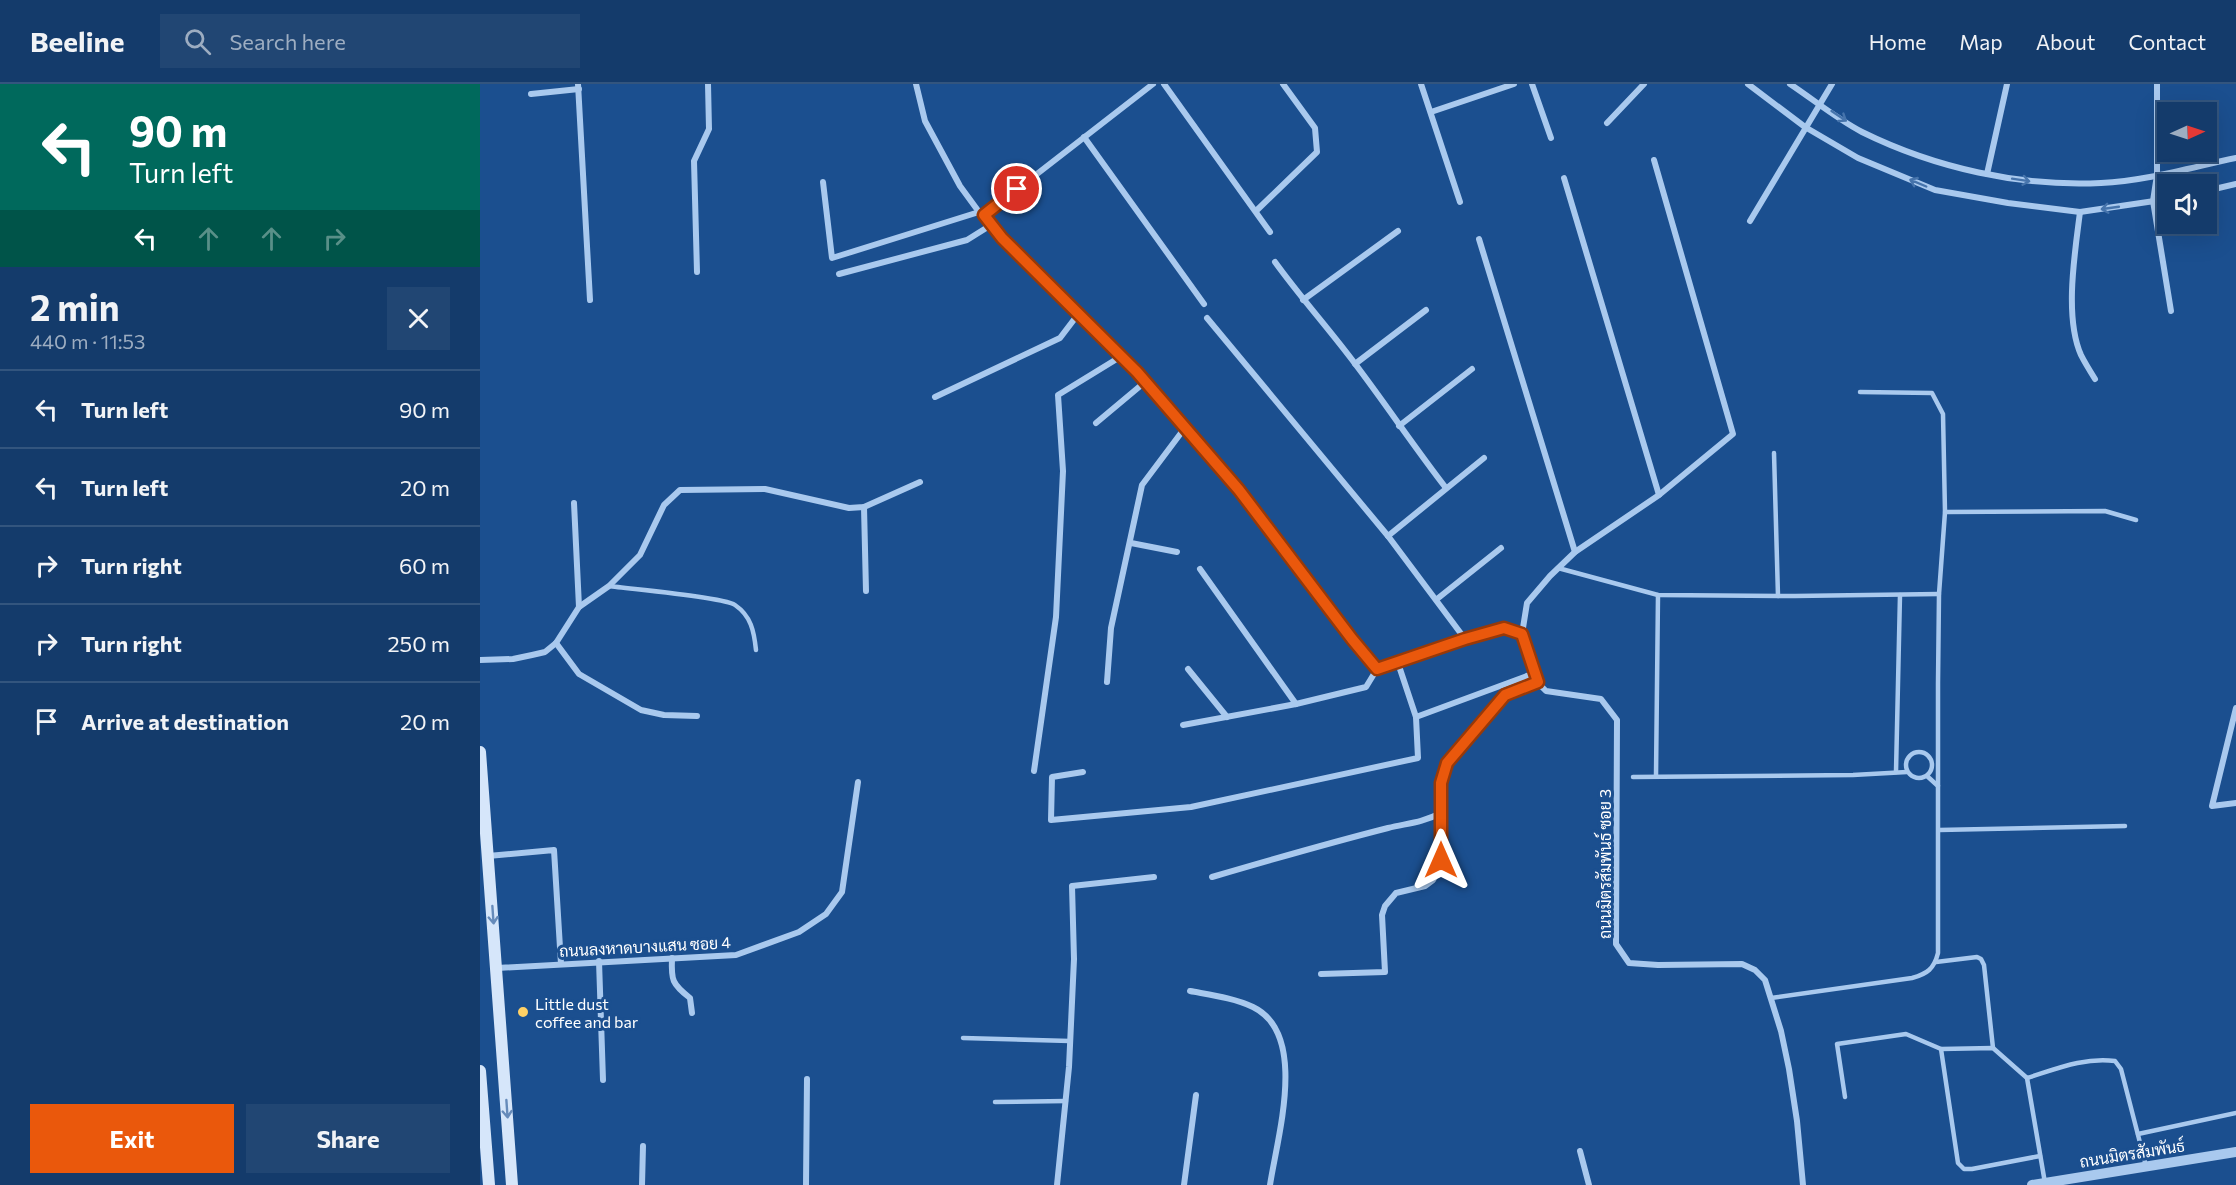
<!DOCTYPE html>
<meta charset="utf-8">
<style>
:root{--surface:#143b6b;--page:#214673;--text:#f1f3f6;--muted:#9dadc1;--line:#33557e;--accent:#ea580c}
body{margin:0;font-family:Commissioner,Sarabun,sans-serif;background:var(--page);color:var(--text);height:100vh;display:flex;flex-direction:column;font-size:22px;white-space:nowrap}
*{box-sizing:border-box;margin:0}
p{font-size:20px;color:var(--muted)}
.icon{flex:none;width:33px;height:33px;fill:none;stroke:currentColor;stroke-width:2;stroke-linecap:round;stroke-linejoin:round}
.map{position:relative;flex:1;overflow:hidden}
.details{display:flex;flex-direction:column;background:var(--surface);width:480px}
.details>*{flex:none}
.guide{background:#00695c;color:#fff;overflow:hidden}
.needle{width:39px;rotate:87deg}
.controls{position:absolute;left:1677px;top:18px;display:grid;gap:12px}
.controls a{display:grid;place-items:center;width:60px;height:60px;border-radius:0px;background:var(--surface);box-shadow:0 6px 24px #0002,0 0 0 2px var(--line);font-size:30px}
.pin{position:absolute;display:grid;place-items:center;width:51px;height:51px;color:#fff;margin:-26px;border:3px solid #fff;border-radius:50%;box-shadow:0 2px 6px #0007}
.me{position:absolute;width:66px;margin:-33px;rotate:0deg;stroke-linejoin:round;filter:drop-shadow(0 0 4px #0008)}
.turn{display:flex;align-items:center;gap:21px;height:126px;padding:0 30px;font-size:27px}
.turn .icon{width:78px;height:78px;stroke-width:2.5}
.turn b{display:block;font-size:42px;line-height:51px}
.lanes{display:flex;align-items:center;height:57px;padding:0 30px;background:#0003;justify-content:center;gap:30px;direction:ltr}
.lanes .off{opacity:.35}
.round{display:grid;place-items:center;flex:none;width:63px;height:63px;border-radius:0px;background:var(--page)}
.summary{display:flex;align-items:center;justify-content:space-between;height:102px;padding:0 30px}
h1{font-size:36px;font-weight:700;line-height:45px}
.action{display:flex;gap:12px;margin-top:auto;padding:12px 30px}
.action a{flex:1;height:69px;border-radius:0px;background:var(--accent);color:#fff;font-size:24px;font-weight:700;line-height:69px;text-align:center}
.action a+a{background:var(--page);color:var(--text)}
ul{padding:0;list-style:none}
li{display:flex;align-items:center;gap:18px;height:78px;padding:0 30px;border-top:2px solid var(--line)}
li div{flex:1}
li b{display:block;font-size:22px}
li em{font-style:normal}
header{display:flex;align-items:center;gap:36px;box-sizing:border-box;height:84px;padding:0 30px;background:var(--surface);border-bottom:2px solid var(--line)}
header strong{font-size:28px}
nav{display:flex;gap:33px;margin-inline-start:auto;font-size:21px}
.search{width:420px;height:54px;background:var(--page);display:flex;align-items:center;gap:15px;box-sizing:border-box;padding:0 21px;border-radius:0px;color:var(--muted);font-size:22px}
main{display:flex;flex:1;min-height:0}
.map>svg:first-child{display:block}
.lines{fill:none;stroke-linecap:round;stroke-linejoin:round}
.service{stroke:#a9c9ee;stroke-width:4.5}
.minor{stroke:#a9c9ee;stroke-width:6}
.tertiary{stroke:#a9c9ee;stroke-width:10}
.secondary{stroke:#d6e6fa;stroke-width:12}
.oneway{stroke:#4674ac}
.oneway2{stroke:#668bba}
.route-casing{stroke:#983908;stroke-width:15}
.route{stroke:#ea580c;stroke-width:10}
.poi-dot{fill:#ffd166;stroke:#1b4f8f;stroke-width:2}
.labels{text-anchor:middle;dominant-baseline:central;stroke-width:6;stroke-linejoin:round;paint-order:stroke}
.street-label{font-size:16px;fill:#fff;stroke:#1b4f8f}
.poi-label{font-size:16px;fill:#fff;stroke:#1b4f8f;text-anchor:start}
</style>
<header>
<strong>Beeline</strong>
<div class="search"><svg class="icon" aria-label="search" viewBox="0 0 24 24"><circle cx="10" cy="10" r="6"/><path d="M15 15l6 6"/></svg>Search here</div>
<nav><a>Home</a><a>Map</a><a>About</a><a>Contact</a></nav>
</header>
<main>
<section class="details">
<div class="guide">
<div class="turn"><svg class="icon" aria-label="left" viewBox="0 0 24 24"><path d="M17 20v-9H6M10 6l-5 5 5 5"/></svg><div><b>90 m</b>Turn left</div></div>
<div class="lanes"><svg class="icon" aria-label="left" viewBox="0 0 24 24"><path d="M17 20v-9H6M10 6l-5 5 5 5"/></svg><svg class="icon off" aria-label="ahead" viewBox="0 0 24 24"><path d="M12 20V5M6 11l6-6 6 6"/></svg><svg class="icon off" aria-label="ahead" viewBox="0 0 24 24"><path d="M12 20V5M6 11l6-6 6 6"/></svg><svg class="icon off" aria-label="right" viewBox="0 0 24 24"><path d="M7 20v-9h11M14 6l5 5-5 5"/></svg></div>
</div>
<div class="summary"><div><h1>2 min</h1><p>440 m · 11:53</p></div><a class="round"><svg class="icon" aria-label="close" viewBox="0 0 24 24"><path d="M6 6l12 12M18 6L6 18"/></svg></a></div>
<ul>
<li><svg class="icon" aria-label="left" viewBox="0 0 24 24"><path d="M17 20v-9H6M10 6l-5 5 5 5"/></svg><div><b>Turn left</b></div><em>90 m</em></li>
<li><svg class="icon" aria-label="left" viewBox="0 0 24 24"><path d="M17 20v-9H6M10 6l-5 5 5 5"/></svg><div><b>Turn left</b></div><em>20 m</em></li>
<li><svg class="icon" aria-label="right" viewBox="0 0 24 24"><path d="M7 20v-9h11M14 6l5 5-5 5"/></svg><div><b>Turn right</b></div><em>60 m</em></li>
<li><svg class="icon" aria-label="right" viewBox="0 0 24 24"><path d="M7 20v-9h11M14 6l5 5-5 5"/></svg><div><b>Turn right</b></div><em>250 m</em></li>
<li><svg class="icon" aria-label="arrive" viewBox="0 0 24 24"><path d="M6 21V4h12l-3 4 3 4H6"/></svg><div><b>Arrive at destination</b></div><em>20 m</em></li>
</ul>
<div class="action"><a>Exit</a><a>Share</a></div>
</section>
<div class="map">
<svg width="1756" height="1101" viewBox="0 0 1756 1101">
<rect width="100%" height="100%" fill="#1b4f8f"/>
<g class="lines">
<g class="service">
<path d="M 1294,369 L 1298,512"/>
<path d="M 1465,428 L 1625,427 L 1656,436"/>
<path d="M 1078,484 L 1178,511 L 1315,512 L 1459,510"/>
<path d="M 129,502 C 150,505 243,513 255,521 C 271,532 274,547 276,566"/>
<circle cx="1439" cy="681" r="13"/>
<path d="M 1416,688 L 1420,511"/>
<path d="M 1176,692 L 1178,511"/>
<path d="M 1447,692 L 1458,702"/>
<path d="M 1153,693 L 1373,691 L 1427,688"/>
<path d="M 1459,746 L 1645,742"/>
<path d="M 1456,878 L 1497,873 L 1501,875 L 1504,881 L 1513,964"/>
<path d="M 1291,914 L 1432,894 C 1447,890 1454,885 1458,869 L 1458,599 L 1459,510 L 1465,428 L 1463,330 L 1452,309 L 1380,308"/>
<path d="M 483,954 L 590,957"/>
<path d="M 1461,965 L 1478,1079 L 1484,1085 L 1492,1085 L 1560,1072"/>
<path d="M 1547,994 C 1576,985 1604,973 1635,977 L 1641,985 L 1666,1082"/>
<path d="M 1365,1013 L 1357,960 L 1426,950 L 1461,965 L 1513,964 L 1547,994 L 1565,1099"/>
<path d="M 515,1018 L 586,1017"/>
<path d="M 1658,1050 L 1756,1029"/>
</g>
<g class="minor">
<path d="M 98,0 L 110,216"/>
<path d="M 436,0 L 445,37 L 480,102 L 499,128 L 522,154 L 657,288 L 759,406 L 872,555 L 897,585 L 985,555 L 1024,545 L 1042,550"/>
<path d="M 684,0 L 790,148"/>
<path d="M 941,0 L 980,118"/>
<path d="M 1052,0 L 1071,54"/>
<path d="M 1268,0 L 1325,43 L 1378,74 L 1455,106 L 1528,119 L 1600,128 L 1688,115"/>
<path d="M 1310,0 C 1334,16 1357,35 1382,48 C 1455,84 1540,103 1621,99 C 1665,97 1713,83 1756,74"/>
<path d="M 1677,0 L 1677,91 L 1673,117 L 1691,227"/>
<path d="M 51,10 L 99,5"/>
<path d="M 951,28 L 1034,0"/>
<path d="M 1127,39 L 1164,0"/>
<path d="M 604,53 L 724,220"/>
<path d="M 1174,76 L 1253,350 L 1179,411 L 1095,468 L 1070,492 L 1047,519 L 1042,550 L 1058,599 L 1066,607 L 1121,615 L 1137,636 L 1136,860 L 1149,879 L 1178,881 L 1262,880 L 1275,886 L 1285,896 L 1301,947 L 1309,985 L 1317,1037 L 1323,1101"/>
<path d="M 1507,90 L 1527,0"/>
<path d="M 1084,94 L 1179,411"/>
<path d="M 343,98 L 352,174 L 499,128"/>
<path d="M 1726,107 L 1756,100"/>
<path d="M 776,127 L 837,68 L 835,44 L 803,0"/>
<path d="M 1600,128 C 1595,168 1584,233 1601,271 C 1605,279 1610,287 1615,295"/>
<path d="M 504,131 L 673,0"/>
<path d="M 1270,137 L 1352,0"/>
<path d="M 999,155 L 1095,468"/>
<path d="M 795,178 C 821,214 850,246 876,281 C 907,322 935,364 966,404"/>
<path d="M 217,188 L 214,77 L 229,45 L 228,0"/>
<path d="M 359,190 L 487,156 L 511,141"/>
<path d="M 823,216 L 918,147"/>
<path d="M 727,234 L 908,452 L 985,555"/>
<path d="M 875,280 L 946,226"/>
<path d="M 455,313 L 580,254 L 599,229"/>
<path d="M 616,339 L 665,298"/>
<path d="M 919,342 L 992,285"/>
<path d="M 94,419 L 99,523"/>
<path d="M 384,423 L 386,507"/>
<path d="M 908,452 L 1004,374"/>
<path d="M 651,459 L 697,468"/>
<path d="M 720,485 L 816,620"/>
<path d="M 957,515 L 1021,464"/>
<path d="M 76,559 L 99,590 L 161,626 L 184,631 L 217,632"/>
<path d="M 0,576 L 33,575 L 52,571 L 65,568 L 76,559 L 99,523 L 129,502 L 160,471 L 184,421 L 200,406 L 285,405 L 369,424 L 384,423 L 440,398"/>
<path d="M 708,585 L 747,633"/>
<path d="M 627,598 L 631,544 L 662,401 L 704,345"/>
<path d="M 1756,624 L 1732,722 L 1756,719"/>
<path d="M 936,633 L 1055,589"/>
<path d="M 703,641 L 816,620 L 886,603 L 897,585"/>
<path d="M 554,687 L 576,533 L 583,387 L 578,311 L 640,273"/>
<path d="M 603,688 L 572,693 L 571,736 L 711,723 L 938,674 L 936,633 L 918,579"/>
<path d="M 8,772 L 74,766 L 81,880"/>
<path d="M 732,793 C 790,776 849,759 908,744 C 929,739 941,739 961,729"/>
<path d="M 192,874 C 191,896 192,900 210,914 L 212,929"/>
<path d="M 119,877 L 123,996"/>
<path d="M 17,884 L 256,871 L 319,848 L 346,830 L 362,808 L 378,698"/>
<path d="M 841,890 L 905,888 L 902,831 L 905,822 L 916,809 L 945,802 L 953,796 L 960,784 L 961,699 L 967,679 L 1025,611 L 1058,599"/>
<path d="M 710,907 C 731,911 754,914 773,923 C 829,950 797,1054 790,1101"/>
<path d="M 1100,1067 L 1109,1101"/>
<path d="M 162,1101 L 163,1062"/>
<path d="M 326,1101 L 327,995"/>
<path d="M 577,1101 L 589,983 L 594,875 L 592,802 L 674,793"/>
<path d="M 704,1101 L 716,1011"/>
</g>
<path class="tertiary" d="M 1552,1101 L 1756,1068"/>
<g class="secondary">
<path d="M 0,668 L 32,1101"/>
<path d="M 0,987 L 9,1101"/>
</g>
</g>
<defs><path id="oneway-shaft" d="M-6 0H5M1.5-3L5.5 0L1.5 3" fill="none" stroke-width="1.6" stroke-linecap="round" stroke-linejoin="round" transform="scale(1.5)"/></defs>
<g class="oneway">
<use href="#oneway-shaft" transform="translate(1359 32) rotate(34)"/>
<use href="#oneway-shaft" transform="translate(1541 96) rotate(9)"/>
<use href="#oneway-shaft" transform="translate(1438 99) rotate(-157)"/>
<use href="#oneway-shaft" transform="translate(1630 124) rotate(172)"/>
</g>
<g class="oneway2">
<use href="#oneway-shaft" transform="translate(13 831) rotate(86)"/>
<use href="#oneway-shaft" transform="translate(27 1025) rotate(86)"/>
</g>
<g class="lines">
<g class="route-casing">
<path id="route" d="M 537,105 L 504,131 L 522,154 L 657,288 L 759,406 L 872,555 L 897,585 L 985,555 L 1024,544 L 1042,550 L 1058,598 L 1025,611 L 967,679 L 961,699 L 961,776"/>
</g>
<use href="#route" class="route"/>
</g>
<circle class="poi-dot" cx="43" cy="928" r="6"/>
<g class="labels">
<g class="street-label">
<text transform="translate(1124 780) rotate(-90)">ถนนมิตรสัมพันธ์ ซอย 3</text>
<text transform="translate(165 862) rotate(-3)">ถนนลงหาดบางแสน ซอย 4</text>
<text transform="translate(1652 1069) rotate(-9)">ถนนมิตรสัมพันธ์</text>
</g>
<g class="poi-label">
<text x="55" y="919">Little dust<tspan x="55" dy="18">coffee and bar</tspan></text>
</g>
</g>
</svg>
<div class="controls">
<a><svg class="needle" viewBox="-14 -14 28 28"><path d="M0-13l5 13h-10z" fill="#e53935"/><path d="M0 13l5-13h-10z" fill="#9dadc1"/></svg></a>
<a><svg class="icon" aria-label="sound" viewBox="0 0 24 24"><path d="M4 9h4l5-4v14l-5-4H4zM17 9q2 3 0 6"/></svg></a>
</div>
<div class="pin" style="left:537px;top:105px;background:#d93025"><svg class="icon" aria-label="arrive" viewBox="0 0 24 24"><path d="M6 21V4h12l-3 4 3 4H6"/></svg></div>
<svg class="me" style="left:961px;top:776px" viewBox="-20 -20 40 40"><path d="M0-17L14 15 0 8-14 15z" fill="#ea580c" stroke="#fff" stroke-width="4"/></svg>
</div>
</main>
